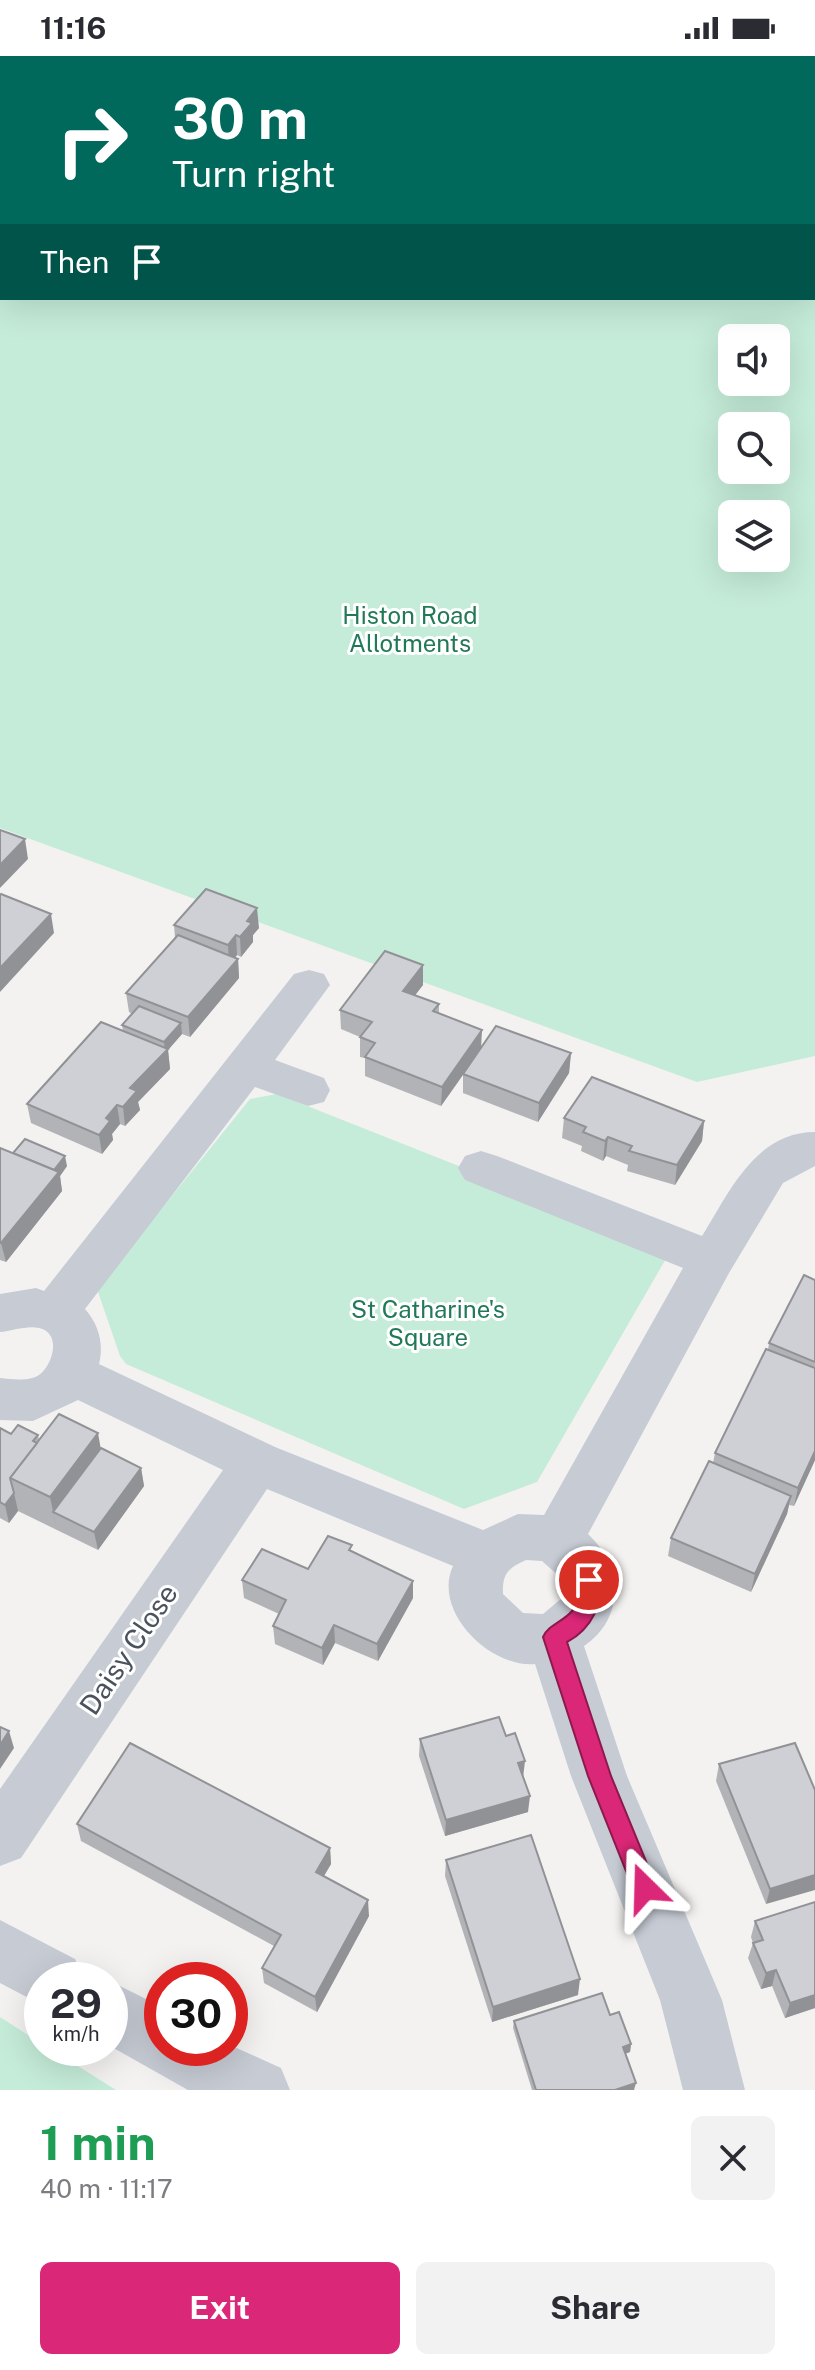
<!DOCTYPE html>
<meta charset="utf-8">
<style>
:root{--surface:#fff;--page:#f2f2f3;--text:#2b2b33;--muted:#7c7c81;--accent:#db2777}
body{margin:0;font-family:"Public Sans",sans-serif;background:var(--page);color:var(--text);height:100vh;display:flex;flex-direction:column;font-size:30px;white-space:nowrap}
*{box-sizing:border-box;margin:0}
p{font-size:26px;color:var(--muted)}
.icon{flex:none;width:44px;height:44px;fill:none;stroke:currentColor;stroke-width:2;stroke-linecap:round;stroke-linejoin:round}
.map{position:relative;height:2034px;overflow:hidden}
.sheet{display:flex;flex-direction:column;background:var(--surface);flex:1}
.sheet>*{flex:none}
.top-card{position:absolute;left:0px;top:0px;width:816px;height:244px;box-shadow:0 8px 32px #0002;background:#00695c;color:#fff;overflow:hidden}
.controls{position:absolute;left:718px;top:268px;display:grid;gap:16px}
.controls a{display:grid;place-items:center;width:72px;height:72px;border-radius:12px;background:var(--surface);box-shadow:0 8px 32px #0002;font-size:40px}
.speed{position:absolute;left:24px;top:1906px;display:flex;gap:16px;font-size:40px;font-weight:700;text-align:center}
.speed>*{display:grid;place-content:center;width:104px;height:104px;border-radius:50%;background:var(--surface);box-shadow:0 8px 32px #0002;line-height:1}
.speed small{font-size:20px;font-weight:400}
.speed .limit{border:12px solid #d22;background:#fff;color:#111}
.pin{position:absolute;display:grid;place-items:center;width:68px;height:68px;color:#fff;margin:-34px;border:4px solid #fff;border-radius:50%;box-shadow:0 2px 8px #0007}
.me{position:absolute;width:88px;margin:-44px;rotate:338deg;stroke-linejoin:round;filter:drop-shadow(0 0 6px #0008)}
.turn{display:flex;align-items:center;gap:28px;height:168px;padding:0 40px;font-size:36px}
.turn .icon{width:104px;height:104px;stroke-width:2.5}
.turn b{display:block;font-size:56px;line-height:68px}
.then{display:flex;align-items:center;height:76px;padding:0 40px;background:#0003;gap:16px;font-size:30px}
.round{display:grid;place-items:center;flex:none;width:84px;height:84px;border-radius:12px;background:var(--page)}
.headline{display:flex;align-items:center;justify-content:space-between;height:136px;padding:0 40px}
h1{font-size:48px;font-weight:700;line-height:60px;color:#1e9e55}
.action{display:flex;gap:16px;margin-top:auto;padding:16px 40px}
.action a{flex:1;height:92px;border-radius:12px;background:var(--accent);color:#fff;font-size:32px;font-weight:700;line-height:92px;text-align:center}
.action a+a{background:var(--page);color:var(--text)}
.status{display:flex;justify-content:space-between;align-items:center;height:56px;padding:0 40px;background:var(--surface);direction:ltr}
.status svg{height:22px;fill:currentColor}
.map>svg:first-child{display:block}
.green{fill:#c5ecd9;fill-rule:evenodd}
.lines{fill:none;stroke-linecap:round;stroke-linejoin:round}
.minor{fill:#c6cbd4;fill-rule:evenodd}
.major{fill:#b4bdcd;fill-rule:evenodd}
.wall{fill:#b2b3b7}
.shaded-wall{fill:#919295}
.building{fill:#cfd0d5;stroke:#919295;stroke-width:2}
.route{fill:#db2777;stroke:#8e194d;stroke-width:2}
.labels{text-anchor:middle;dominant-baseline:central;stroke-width:6;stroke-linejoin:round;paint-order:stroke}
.park-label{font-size:24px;fill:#217959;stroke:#fff}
.near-street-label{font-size:28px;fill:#4b525d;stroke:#fff}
</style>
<div class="status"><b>11:16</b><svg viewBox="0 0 49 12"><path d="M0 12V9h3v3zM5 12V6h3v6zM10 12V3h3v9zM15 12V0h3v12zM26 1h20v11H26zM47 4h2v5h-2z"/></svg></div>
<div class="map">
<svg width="815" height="2034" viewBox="0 0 815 2034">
<rect width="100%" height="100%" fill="#f3f2f1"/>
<g class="green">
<path d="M 0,184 L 2,242 L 814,242 L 815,200 L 815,1000 L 697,1026 L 0,772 ZM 732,282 L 776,282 L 776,326 L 732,326 ZM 732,370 L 776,370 L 776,414 L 732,414 ZM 732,458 L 776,458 L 776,502 L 732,502 Z"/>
<path d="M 277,1038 L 671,1194 L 537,1426 L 464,1453 L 126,1308 L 120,1300 L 97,1233 L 250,1043 Z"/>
<path d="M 0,1961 L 42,1988 L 42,1992 L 49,1992 L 116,2034 L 0,2034 Z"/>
</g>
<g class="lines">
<g class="minor">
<path d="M 246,0 L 279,0 L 281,2 L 248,2 Z"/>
<path d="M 327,0 L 354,0 L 325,2 Z"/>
<path d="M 747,0 L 774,0 L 745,2 Z"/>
<path d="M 309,914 L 324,918 L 330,929 L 275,1004 L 324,1022 L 330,1034 L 324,1046 L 308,1050 L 255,1031 L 85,1253 C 99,1269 104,1288 99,1308 L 275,1391 L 483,1474 L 518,1458 L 544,1459 L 683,1212 L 465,1124 L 458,1112 L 465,1100 L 481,1095 L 497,1100 L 702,1180 C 729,1137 755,1076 815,1076 L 815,1110 L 783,1127 L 729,1217 L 588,1478 C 623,1510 625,1563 584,1590 L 627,1720 L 722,1944 L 745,2034 L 683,2034 L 660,1944 L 571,1720 L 535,1608 C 490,1612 432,1555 453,1510 L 267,1433 L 21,1802 L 0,1810 L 0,1733 L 223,1414 L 78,1344 L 33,1365 L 0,1364 L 0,1322 C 12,1323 28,1326 39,1319 C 53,1309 62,1277 39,1272 C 28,1269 11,1275 0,1276 L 0,1238 L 36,1232 L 44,1235 L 294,918 ZM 526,1504 L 542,1505 L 561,1522 L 562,1542 L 543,1558 L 523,1557 L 503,1538 C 502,1518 508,1512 526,1504 Z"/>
<path d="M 0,1864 L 75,1903 L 84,1924 L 42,1924 L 42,1949 L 0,1927 Z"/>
<path d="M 110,1925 L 162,1951 L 162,1992 L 230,1992 L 230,1989 L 281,2012 L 290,2034 L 188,2034 L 110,1990 Z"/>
</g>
<g class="major">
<rect x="0" y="143" width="2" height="16"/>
<rect x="814" y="166" width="1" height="18"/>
</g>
</g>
<g class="wall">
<path d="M 174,869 L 259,872 L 253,879 L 253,886 L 241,901 L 237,899 L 235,902 L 238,903 L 239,922 L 190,981 L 182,978 L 168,994 L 170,1013 L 138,1046 L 140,1054 L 125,1070 L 120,1068 L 112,1078 L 113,1084 L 102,1098 L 31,1067 L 27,1048 L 123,975 L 122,969 L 132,958 L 129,956 L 126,937 L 175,882 Z"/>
<path d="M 423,909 L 423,929 L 415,939 L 439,948 L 439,957 L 482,991 L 571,997 L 569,1017 L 538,1066 L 463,1037 L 463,1019 L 441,1050 L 365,1020 L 365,1002 L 360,1001 L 360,981 L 341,973 L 340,954 Z"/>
<path d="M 564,1062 L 704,1065 L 702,1085 L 675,1129 L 627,1115 L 628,1109 L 606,1100 L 603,1105 L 581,1095 L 582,1090 L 562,1082 Z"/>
<path d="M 0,1092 L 13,1097 L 67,1110 L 60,1120 L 62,1135 L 6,1206 L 0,1204 Z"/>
<path d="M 815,1224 L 815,1404 L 794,1450 L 789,1449 L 787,1458 L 751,1536 L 668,1500 L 671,1482 L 713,1407 L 715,1397 L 768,1294 L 769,1287 Z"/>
<path d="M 0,1372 L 11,1378 L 38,1379 L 39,1384 L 101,1392 L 141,1412 L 144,1430 L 98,1494 L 18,1455 L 9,1467 L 0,1462 Z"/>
<path d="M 352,1495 L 413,1542 L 378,1605 L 335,1587 L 323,1609 L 275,1588 L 273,1570 L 279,1558 L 244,1542 L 242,1524 L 308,1513 Z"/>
<path d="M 506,1680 L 523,1722 L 528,1756 L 445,1780 L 419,1700 L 420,1683 Z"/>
<path d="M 719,1708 L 815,1734 L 766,1848 L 716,1725 Z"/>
<path d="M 77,1768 L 330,1792 L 331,1808 L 323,1821 L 369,1860 L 317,1956 L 264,1927 L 262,1912 L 274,1890 L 81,1785 Z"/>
<path d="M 446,1804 L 578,1939 L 492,1966 L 445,1820 Z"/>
<path d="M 755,1865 L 815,1952 L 785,1962 L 772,1930 L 761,1933 L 748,1902 L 753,1887 L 751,1881 Z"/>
<path d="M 610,1959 L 631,1988 L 630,1996 L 625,1998 L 634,2034 L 532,2034 L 513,1972 L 514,1965 Z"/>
</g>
<g class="shaded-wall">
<path d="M 430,0 L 441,0 L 441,1 L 427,2 Z"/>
<path d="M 25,783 L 28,803 L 0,832 L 0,809 Z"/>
<path d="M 257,852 L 259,872 L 253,879 L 253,886 L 241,901 L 240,881 L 247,865 Z"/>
<path d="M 51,858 L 54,877 L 0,936 L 0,912 Z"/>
<path d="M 236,879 L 237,899 L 229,909 L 228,889 Z"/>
<path d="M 238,903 L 239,922 L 190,981 L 188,961 Z"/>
<path d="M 423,909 L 423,929 L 403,955 L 403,935 Z"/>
<path d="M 181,967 L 182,978 L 168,994 L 170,1013 L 138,1046 L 140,1054 L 125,1070 L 123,1051 L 130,1032 L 165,996 L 164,986 Z"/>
<path d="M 482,974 L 481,993 L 441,1050 L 442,1031 Z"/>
<path d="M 571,997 L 569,1017 L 538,1066 L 539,1047 Z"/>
<path d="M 117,1049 L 120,1068 L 112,1078 L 113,1084 L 102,1098 L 99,1079 L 106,1062 Z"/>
<path d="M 704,1065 L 702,1085 L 675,1129 L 677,1109 Z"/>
<path d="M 608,1081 L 606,1100 L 603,1105 L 605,1085 Z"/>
<path d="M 65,1100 L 67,1110 L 60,1120 L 62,1135 L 6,1206 L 1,1187 L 49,1120 Z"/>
<path d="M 98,1377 L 104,1411 L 53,1456 L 57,1474 L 50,1441 Z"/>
<path d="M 815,1395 L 815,1404 L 794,1450 L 798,1432 Z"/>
<path d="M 141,1412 L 144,1430 L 98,1494 L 94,1476 Z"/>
<path d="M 14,1437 L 18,1455 L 9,1467 L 5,1449 Z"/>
<path d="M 791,1440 L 787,1458 L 751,1536 L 755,1518 Z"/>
<path d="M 413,1525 L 413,1542 L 378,1605 L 377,1588 Z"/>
<path d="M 334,1569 L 335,1587 L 323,1609 L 322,1592 Z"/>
<path d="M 9,1675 L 14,1692 L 0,1713 L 0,1689 Z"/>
<path d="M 525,1705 L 523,1722 L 518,1707 Z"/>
<path d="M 530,1740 L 528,1756 L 445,1780 L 446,1764 Z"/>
<path d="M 330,1792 L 331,1808 L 317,1832 L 316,1816 Z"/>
<path d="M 815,1819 L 815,1834 L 766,1848 L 770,1833 Z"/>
<path d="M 368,1844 L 369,1860 L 317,1956 L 315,1941 Z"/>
<path d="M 776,1914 L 772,1930 L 761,1933 L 766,1917 Z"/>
<path d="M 580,1923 L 578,1939 L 492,1966 L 493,1951 Z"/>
<path d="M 815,1939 L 815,1952 L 785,1962 L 790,1947 Z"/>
<path d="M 631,1988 L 630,1996 L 621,1999 L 623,1991 Z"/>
<path d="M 636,2027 L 634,2034 L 615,2034 Z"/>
</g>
<g class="building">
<path d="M 9,0 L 56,0 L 52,2 L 5,2 Z"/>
<path d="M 76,0 L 120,0 L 117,2 L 73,2 Z"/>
<path d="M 139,0 L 150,0 L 158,2 L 136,2 Z"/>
<path d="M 375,0 L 430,0 L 427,2 L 372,2 Z"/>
<path d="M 814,70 L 815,71 L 815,107 L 814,107 Z"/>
<path d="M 0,774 L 25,783 L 0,809 Z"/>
<path d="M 206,833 L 257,852 L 247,865 L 252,867 L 240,881 L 236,879 L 228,889 L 174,869 Z"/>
<path d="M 1,838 L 51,858 L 0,912 L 0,839 Z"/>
<path d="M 178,879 L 238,903 L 188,961 L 126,937 Z"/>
<path d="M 385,895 L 423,909 L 403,935 L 439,948 L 433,955 L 482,974 L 442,1031 L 365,1001 L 375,987 L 360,981 L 372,966 L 340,954 Z"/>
<path d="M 139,950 L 181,967 L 164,986 L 122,969 Z"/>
<path d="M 101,966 L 168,993 L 130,1032 L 137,1035 L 123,1051 L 117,1049 L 106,1062 L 110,1065 L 99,1079 L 27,1048 Z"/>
<path d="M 496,970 L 571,997 L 539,1047 L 463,1018 Z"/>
<path d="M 592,1021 L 704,1065 L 677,1109 L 629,1095 L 632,1090 L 608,1081 L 605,1085 L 583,1076 L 586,1071 L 564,1062 Z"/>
<path d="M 25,1083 L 65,1100 L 54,1114 L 13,1097 Z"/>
<path d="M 0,1092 L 59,1116 L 1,1187 L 0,1187 Z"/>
<path d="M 804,1219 L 815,1224 L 815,1306 L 769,1287 Z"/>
<path d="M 766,1293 L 815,1312 L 815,1395 L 798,1432 L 715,1397 Z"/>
<path d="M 59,1358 L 98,1377 L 50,1441 L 10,1422 Z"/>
<path d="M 18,1369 L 38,1379 L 33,1385 L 37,1387 L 10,1422 L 14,1437 L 5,1449 L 0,1446 L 0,1372 L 11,1378 Z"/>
<path d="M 101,1392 L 141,1412 L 94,1476 L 53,1456 Z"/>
<path d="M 709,1405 L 791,1440 L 755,1518 L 671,1482 Z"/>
<path d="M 328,1480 L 352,1489 L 349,1494 L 413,1525 L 377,1588 L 334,1569 L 322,1592 L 273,1570 L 286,1544 L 242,1524 L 262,1493 L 308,1513 Z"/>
<path d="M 499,1661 L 506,1680 L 515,1677 L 525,1705 L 518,1707 L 530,1740 L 446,1764 L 420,1683 Z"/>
<path d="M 0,1671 L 9,1675 L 0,1689 Z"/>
<path d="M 130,1687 L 330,1792 L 316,1816 L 368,1844 L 315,1941 L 262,1912 L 281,1879 L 77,1768 Z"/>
<path d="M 795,1687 L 815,1734 L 815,1819 L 770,1833 L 719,1708 Z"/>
<path d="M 531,1779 L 580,1923 L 493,1951 L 446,1804 Z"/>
<path d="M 815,1846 L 815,1939 L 790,1947 L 776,1914 L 766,1917 L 753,1887 L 763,1884 L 755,1865 Z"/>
<path d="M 602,1937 L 610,1959 L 619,1956 L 631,1988 L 623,1991 L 636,2027 L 615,2034 L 536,2034 L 514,1965 Z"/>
</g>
<path class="route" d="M 589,1514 L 597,1517 C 609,1543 590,1574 567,1586 L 611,1720 L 657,1832 L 654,1840 L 645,1844 L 636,1840 L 588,1720 L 543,1581 C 548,1569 563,1566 572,1555 C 581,1543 576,1530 582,1517 Z"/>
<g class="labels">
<g class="park-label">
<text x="410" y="559">Histon Road<tspan x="410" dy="28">Allotments</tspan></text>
<text x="428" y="1253">St Catharine's<tspan x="428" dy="28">Square</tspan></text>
</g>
<g class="near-street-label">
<text transform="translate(128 1593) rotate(-56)">Daisy Close</text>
</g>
</g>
</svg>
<div class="controls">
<a><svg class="icon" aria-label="sound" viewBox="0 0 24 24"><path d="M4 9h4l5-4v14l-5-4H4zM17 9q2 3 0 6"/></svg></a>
<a><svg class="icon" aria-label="search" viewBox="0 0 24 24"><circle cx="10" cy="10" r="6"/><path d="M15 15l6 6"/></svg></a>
<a><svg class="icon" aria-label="layers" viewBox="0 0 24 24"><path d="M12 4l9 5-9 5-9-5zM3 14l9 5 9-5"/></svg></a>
</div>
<div class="speed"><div>29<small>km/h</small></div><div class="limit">30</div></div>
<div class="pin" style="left:589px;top:1524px;background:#d93025"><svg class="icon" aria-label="arrive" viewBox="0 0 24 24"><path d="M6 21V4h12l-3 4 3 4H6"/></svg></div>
<svg class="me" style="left:645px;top:1832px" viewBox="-20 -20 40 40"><path d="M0-17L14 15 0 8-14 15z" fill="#db2777" stroke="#fff" stroke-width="4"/></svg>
<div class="top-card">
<div class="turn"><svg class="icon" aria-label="right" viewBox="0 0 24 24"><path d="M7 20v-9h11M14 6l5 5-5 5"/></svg><div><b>30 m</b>Turn right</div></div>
<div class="then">Then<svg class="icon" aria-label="arrive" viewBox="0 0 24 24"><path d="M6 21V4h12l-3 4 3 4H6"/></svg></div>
</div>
</div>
<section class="sheet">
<div class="headline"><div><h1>1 min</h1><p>40 m · 11:17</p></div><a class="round"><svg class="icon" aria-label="close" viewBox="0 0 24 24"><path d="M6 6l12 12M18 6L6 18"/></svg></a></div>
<div class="action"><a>Exit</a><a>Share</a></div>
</section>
